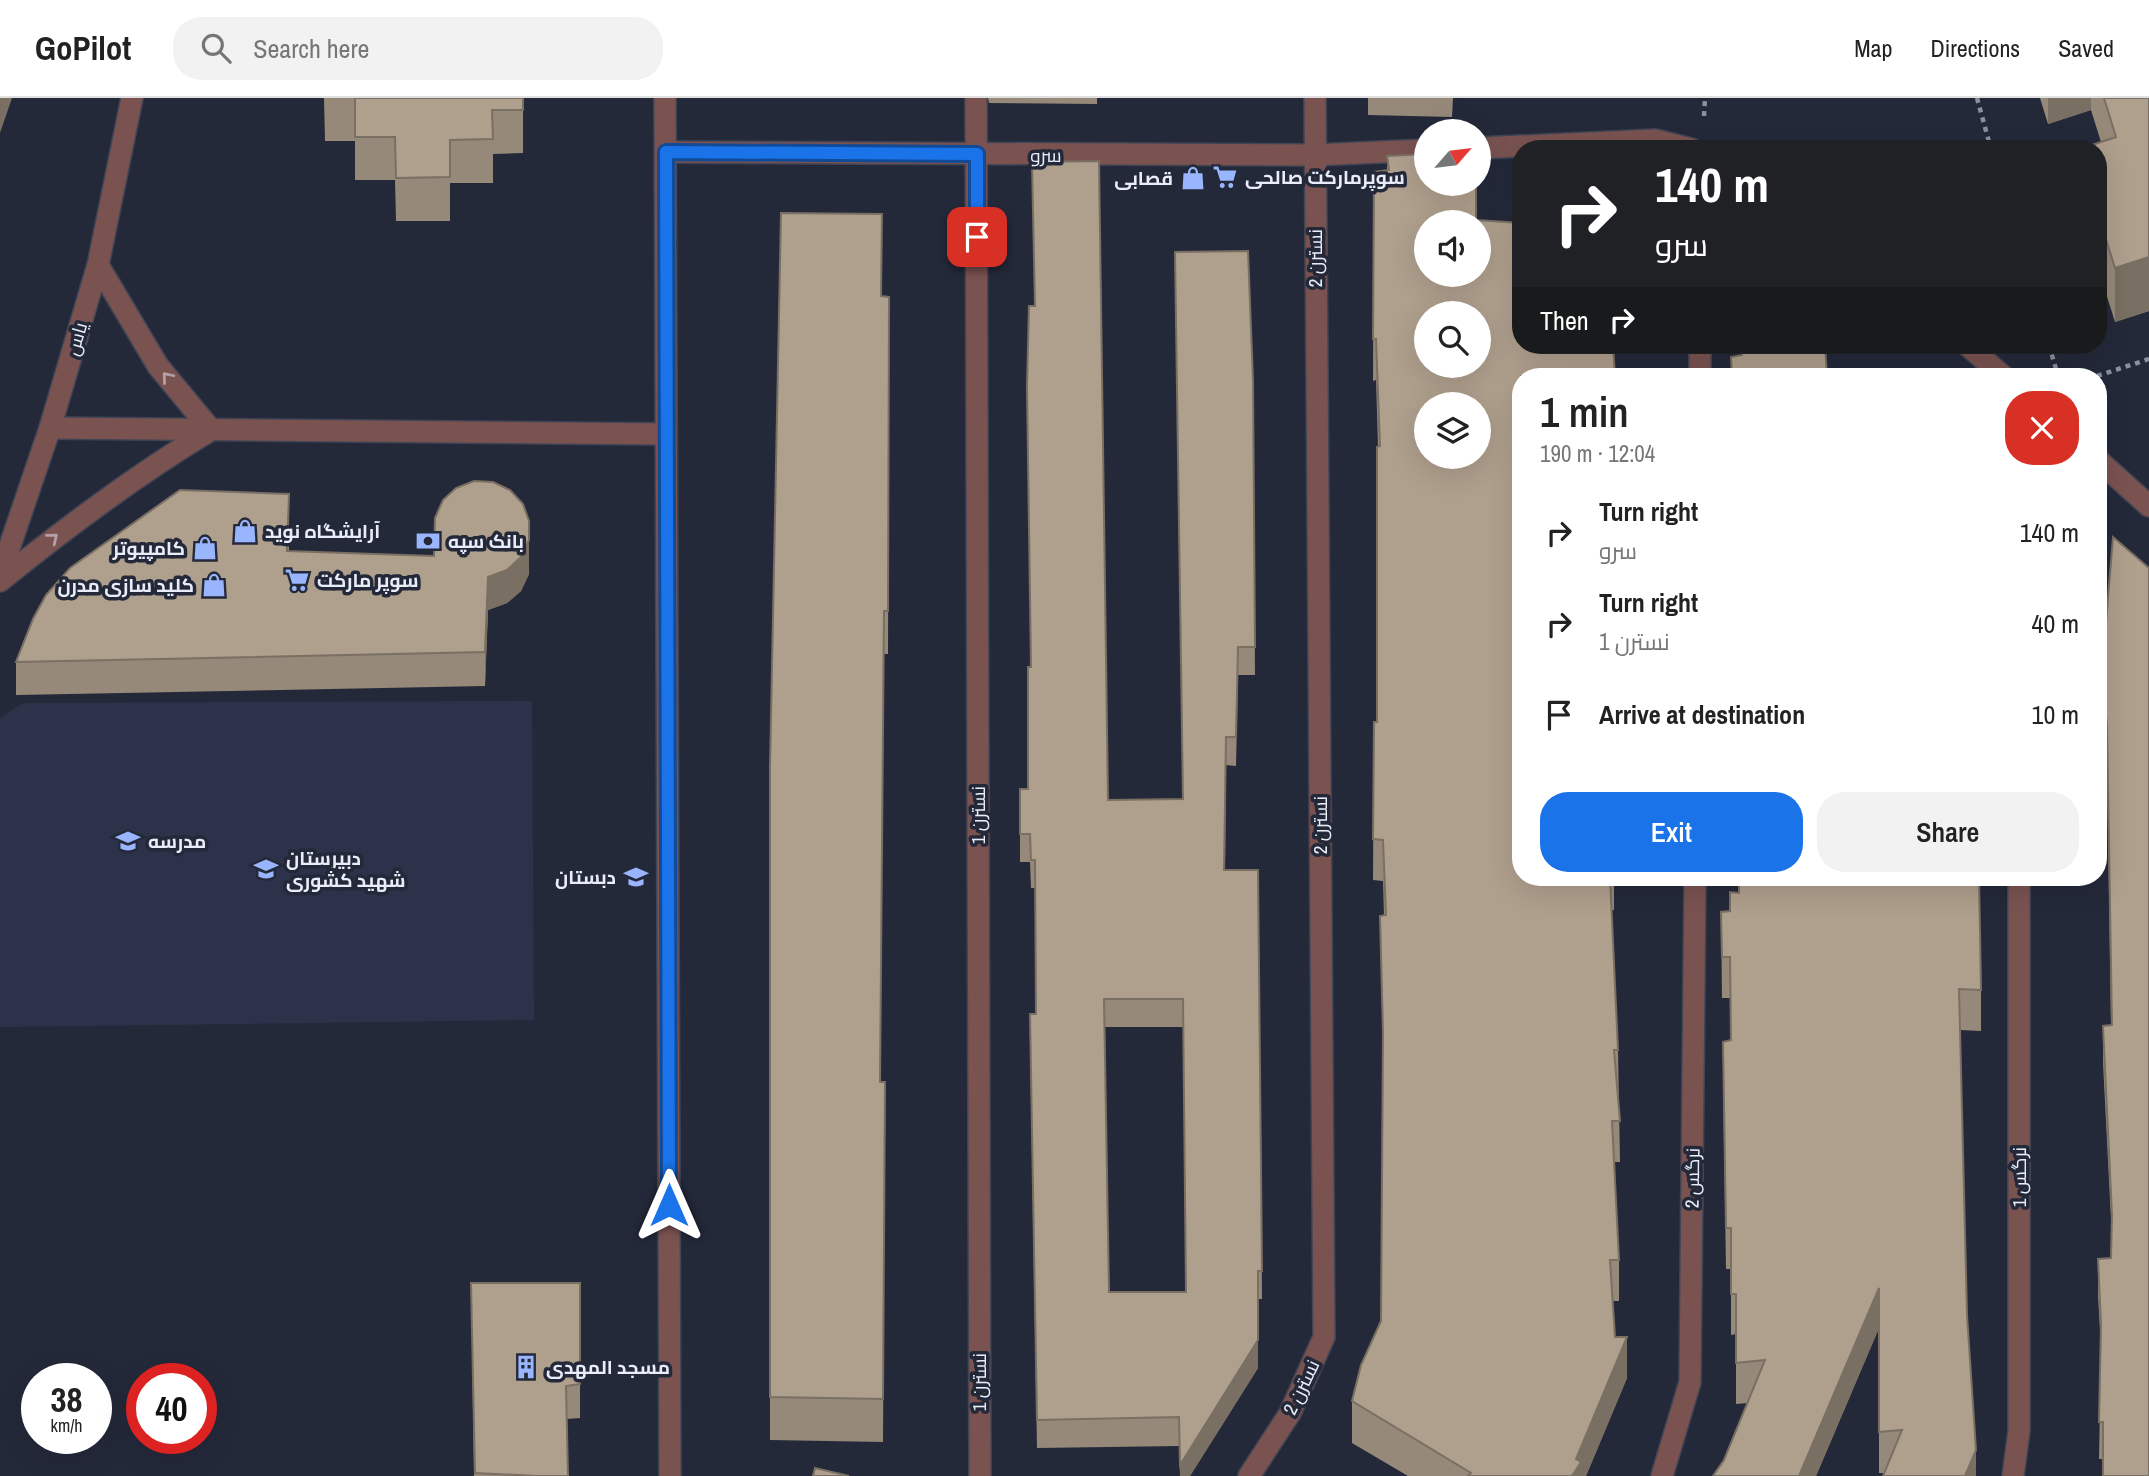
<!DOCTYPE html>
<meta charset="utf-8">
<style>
:root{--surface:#fff;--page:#f2f2f2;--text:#222;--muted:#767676;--line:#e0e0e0;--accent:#1a73e8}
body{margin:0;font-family:"Archivo Narrow",Cairo,sans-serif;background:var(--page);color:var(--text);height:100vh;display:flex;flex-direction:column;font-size:26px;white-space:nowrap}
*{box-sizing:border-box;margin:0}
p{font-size:23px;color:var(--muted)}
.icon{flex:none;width:38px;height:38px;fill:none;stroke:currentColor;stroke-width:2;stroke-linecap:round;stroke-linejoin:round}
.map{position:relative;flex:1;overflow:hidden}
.drawer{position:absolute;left:1512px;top:270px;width:595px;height:518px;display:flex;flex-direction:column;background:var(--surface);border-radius:28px;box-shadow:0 7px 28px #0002}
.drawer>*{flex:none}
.guide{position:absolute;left:1512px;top:42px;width:595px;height:214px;border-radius:28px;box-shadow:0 7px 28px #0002;background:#202124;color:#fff;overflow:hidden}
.needle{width:46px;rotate:62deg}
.fabs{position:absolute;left:1414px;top:21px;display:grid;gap:14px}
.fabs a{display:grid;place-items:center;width:77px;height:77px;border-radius:50%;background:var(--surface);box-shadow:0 7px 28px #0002;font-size:35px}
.speed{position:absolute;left:21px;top:1265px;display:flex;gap:14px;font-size:35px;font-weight:700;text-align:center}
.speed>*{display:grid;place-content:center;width:91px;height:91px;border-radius:50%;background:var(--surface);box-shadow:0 7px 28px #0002;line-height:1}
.speed small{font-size:18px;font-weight:400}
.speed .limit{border:10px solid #d22;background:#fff;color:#111}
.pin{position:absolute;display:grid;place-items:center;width:60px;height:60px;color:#fff;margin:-30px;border-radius:14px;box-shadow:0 4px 10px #0006}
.me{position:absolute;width:77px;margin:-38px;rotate:0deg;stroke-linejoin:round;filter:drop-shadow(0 0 5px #0008)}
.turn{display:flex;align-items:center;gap:24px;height:147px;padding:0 28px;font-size:32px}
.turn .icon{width:91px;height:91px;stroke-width:2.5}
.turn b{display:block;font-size:49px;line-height:60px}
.then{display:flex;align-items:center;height:66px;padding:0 28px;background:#0003;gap:14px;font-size:26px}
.round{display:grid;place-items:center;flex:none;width:74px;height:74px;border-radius:28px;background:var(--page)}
.overview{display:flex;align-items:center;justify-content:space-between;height:119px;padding:0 28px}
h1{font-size:42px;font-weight:600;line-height:52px}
.cta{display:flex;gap:14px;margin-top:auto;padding:14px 28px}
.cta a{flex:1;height:80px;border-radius:28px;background:var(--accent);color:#fff;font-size:28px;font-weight:600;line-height:80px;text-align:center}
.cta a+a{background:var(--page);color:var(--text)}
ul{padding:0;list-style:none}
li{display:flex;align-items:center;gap:21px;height:91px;padding:0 28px}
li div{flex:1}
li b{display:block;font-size:26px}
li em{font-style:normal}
header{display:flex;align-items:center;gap:42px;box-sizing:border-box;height:98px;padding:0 35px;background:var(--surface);border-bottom:2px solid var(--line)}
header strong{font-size:33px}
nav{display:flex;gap:38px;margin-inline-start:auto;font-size:24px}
.search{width:490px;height:63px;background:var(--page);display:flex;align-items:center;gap:18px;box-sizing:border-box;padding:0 24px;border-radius:28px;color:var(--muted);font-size:26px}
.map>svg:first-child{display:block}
.built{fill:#2c3249}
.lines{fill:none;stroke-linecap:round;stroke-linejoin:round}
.minor-casing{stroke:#404455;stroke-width:24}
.path{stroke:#8b909e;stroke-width:4.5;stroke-dasharray:5 5;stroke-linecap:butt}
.minor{stroke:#7a5351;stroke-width:21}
.wall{fill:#968979;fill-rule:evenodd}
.shaded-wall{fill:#7a6f63}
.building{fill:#af9f8d;stroke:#7a6f63;stroke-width:2;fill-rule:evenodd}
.oneway{stroke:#b2a0a5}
.route-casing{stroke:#114b97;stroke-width:18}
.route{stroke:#1a73e8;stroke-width:12}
.labels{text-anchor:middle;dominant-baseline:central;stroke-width:7;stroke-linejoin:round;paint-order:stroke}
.street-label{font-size:19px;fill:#e9edf9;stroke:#24293a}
.poi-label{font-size:19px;font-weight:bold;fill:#e9edf9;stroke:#24293a;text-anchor:start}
</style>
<header>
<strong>GoPilot</strong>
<div class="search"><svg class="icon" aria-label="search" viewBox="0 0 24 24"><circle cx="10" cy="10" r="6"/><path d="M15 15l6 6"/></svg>Search here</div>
<nav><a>Map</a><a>Directions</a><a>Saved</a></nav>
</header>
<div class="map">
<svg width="2149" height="1378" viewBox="0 0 2149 1378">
<rect width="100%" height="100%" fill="#24293a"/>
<path class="built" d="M 532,603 L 534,922 L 0,929 L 0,620 L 23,605 Z"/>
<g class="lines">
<g class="minor-casing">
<g id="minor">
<path d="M 665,0 L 670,1378"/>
<path d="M 976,0 L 980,1378"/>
<path d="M 1479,50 L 1655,42 L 1691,51"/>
<path d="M 666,54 L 1314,57 L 1426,52"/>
<path d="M 1967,247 L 2003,278"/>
<path d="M 1700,278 L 1700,247"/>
<path d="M 50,330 L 666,336"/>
<path d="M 2098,362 L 2149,408"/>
<path d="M 0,477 L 50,330 L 98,167 L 132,0"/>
<path d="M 0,483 C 68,428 136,377 211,332 L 158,268 L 98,167"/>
<path d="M 1249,1378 L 1290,1315 L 1324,1239 L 1315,0"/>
<path d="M 1662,1378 L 1690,1284 L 1695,779"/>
<path d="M 2013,1378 L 2019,1333 L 2019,779"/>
</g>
</g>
<g class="path">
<path d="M 1977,0 L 1991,51"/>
<path d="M 1704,18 L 1705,0"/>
<path d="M 2049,247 L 2058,278"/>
<path d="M 2097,278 L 2149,261"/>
</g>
<use href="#minor" class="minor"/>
</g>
<g class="wall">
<path d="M 324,0 L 523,0 L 523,55 L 493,56 L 493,85 L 450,85 L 450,123 L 396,123 L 395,82 L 355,82 L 355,43 L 325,43 Z"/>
<path d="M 988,0 L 1097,0 L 1097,6 L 989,5 Z"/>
<path d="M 1368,0 L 1453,0 L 1452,19 L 1368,17 Z"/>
<path d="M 2040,0 L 2149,0 L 2149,213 L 2115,224 L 2098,170 L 2098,51 L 2101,44 L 2091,12 L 2048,26 Z"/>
<path d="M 1387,58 L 1476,122 L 1521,779 L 1614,779 L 1614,812 L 1611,812 L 1618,952 L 1620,1064 L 1614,1064 L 1619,1162 L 1619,1203 L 1613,1203 L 1615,1239 L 1627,1280 L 1586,1378 L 1408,1378 L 1352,1345 L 1352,1303 L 1381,1223 L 1383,966 L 1380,818 L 1384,818 L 1383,783 L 1373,782 L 1374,624 L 1377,624 L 1378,348 L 1376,282 L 1373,283 L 1374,74 L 1387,72 Z"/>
<path d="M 882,116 L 881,198 L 889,199 L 888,556 L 884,556 L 880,984 L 885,984 L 883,1344 L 770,1342 L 770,670 Z"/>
<path d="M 1034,208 L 1108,702 L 1183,701 L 1253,282 L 1255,577 L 1238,577 L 1236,668 L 1226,667 L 1225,772 L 1258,772 L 1262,1201 L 1258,1201 L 1258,1270 L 1190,1378 L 1180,1378 L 1179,1348 L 1037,1350 L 1030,944 L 1036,916 L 1035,790 L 1031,790 L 1030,764 L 1020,764 L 1020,691 L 1028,691 L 1030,569 ZM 1105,929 L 1183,929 L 1186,1194 L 1109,1194 Z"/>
<path d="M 289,430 L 289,453 L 529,476 L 521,493 L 507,505 L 488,512 L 485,588 L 16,597 L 16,564 Z"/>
<path d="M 2149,470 L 2103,1361 L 2099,1361 L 2101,1250 L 2098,1198 L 2098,1161 L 2111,1160 L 2112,1141 L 2103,965 L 2103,928 L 2111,927 L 2107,666 L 2102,610 L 2102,573 Z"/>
<path d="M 1739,795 L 1981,892 L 1981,933 L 1960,932 L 1967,1217 L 1976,1378 L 1879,1375 L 1879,1230 L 1816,1378 L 1713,1378 L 1724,1362 L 1748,1305 L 1736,1306 L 1736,1236 L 1731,1237 L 1731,1171 L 1726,1171 L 1723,984 L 1723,944 L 1731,942 L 1730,900 L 1722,900 L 1721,814 L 1730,813 Z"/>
<path d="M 471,1185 L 580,1185 L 580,1320 L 567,1321 L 568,1378 L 474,1378 Z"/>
</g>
<g class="shaded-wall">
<path d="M 0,0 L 12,0 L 0,35 Z"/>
<path d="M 2048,0 L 2091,0 L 2091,12 L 2048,26 Z"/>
<path d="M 2149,159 L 2149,213 L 2115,224 L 2115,170 Z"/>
<path d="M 289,396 L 289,430 L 287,486 L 287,453 Z"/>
<path d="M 529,423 L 529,476 L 521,493 L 507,505 L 488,512 L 485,588 L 485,554 L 488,479 Z"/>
<path d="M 1879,1190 L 1879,1230 L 1816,1378 L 1799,1378 Z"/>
<path d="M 1627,1239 L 1627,1280 L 1586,1378 L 1572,1378 L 1576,1361 Z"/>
<path d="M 1258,1242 L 1258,1270 L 1190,1378 L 1180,1378 L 1180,1367 Z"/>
<path d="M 1976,1352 L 1976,1378 L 1965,1378 Z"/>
</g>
<g class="building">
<path d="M 355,0 L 523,0 L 523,12 L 492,12 L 493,41 L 450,42 L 450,79 L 396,80 L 395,39 L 355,39 Z"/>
<path d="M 2104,0 L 2149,0 L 2149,159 L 2115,170 L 2098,116 L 2098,51 L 2080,51 L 2116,39 Z"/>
<path d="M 1426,56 L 1426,86 L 1476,86 L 1476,122 L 1521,125 L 1521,247 L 1613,247 L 1615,278 L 1521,278 L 1521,779 L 1610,779 L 1618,952 L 1614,952 L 1620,1023 L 1612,1023 L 1619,1162 L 1610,1162 L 1615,1239 L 1627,1239 L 1576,1361 L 1581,1364 L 1572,1378 L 1468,1378 L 1471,1375 L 1352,1303 L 1361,1267 L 1381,1223 L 1383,934 L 1380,818 L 1386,817 L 1383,742 L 1373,741 L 1374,624 L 1377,624 L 1377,349 L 1380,348 L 1376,241 L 1373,241 L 1374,74 L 1389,72 L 1387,58 ZM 1426,124 L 1479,124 L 1479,177 L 1426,177 ZM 1426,215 L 1479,215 L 1479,268 L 1426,268 ZM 1426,306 L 1479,306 L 1479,359 L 1426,359 Z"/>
<path d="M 1099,63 L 1108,702 L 1183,701 L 1175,154 L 1248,153 L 1253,282 L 1255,549 L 1238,549 L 1236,639 L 1226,639 L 1224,772 L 1258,772 L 1262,1173 L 1258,1173 L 1258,1242 L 1180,1367 L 1179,1319 L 1037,1322 L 1030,916 L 1036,916 L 1035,762 L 1031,762 L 1030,736 L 1020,736 L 1020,691 L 1028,691 L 1028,569 L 1031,569 L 1027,289 L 1029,208 L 1035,208 L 1032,64 ZM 1104,901 L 1183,901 L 1186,1194 L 1109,1194 Z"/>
<path d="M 781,115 L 882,116 L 881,198 L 889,199 L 888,513 L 884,513 L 880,984 L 885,984 L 883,1301 L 770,1299 L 770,670 Z"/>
<path d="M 1741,247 L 1825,247 L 1827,278 L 1732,278 L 1731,259 L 1742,257 Z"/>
<path d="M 474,383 L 493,384 L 510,392 L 523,406 L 529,423 L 529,442 L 521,459 L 507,472 L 488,479 L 485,554 L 16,564 L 33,521 L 46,497 L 70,470 L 180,392 L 289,396 L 287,453 L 434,458 L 435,420 L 443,402 L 456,390 Z"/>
<path d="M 2113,439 L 2149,470 L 2149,1378 L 2103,1378 L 2103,1324 L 2099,1324 L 2101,1226 L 2098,1161 L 2111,1160 L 2112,1117 L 2103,928 L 2112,927 L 2107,629 L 2102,573 Z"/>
<path d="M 1739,779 L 1979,779 L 1981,892 L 1959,891 L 1967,1217 L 1976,1352 L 1965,1378 L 1883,1378 L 1902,1332 L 1879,1334 L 1879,1190 L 1799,1378 L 1713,1378 L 1724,1362 L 1765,1262 L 1736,1265 L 1736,1196 L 1731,1196 L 1731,1130 L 1726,1130 L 1723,944 L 1731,942 L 1730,859 L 1722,859 L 1721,814 L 1730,813 L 1730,794 L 1739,795 Z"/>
<path d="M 471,1185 L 580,1185 L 580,1286 L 566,1288 L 568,1378 L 537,1378 L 475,1375 Z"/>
<path d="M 815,1370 L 849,1378 L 813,1378 Z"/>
</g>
<defs><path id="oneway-chevron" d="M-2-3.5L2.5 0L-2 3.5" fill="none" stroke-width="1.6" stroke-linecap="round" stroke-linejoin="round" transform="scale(1.75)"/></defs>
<g class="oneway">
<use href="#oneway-chevron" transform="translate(167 279) rotate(-130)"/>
<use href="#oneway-chevron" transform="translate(53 440) rotate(-39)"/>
</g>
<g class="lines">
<g class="route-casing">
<path id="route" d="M 669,1107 L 666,54 L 977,56 L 977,139"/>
</g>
<use href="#route" class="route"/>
</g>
<defs>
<g id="supermarket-bare" transform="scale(1.89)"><path d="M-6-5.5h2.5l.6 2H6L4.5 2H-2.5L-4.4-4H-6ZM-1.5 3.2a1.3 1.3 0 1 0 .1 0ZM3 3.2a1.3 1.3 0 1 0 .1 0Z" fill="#98b5fd" stroke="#24293a" stroke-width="2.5" paint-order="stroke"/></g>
<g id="shop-bare" transform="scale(1.89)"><path d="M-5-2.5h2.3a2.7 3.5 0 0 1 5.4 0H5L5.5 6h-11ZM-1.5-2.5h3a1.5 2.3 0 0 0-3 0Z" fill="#98b5fd" stroke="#24293a" stroke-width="2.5" paint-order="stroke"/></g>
<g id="bank-bare" transform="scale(1.89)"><path d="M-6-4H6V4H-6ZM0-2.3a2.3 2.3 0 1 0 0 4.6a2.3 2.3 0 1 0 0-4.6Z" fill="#98b5fd" stroke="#24293a" stroke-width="2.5" paint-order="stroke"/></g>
<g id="school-bare" transform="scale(1.89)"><path d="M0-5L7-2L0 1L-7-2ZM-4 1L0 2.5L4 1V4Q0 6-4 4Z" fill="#98b5fd" stroke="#24293a" stroke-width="2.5" paint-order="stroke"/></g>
<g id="building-bare" transform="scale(1.89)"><path d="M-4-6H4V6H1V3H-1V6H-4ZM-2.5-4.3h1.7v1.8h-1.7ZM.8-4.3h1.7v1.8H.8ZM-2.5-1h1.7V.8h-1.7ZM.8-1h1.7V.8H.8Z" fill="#98b5fd" stroke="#24293a" stroke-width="2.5" paint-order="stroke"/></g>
</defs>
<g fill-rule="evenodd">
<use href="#supermarket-bare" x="1225" y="79"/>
<use href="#shop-bare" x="1193" y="80"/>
<use href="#shop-bare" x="245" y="433"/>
<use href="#bank-bare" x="428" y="443"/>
<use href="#shop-bare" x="205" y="450"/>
<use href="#supermarket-bare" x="297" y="482"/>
<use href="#shop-bare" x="214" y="487"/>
<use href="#school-bare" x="128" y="743"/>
<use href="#school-bare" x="266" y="771"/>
<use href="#school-bare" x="636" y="779"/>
<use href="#building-bare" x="526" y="1269"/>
</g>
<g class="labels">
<g class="street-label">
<text x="1046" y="57">سرو</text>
<text transform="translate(1315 160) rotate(-90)">نسترن 2</text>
<text transform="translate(76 241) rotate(-74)">یاس</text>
<text transform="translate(978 717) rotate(-90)">نسترن 1</text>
<text transform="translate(1320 727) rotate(-90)">نسترن 2</text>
<text transform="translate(2019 1079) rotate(-90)">نرگس 1</text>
<text transform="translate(1692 1080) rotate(-89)">نرگس 2</text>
<text transform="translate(979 1284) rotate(-90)">نسترن 1</text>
<text transform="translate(1301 1289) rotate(-64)">نسترن 2</text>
</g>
<g class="poi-label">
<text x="1245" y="79">سوپرمارکت صالحی</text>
<text x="1173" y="80" text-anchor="end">قصابی</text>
<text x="265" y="433">آرایشگاه نوید</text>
<text x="448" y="443">بانک سپه</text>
<text x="185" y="450" text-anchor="end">کامپیوتر</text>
<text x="317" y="482">سوپر مارکت</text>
<text x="194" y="487" text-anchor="end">کلید سازی مدرن</text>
<text x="148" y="743">مدرسه</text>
<text x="286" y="760">دبیرستان<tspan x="286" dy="22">شهید کشوری</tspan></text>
<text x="616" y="779" text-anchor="end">دبستان</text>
<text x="546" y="1269">مسجد المهدی</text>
</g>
</g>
</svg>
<div class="fabs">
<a><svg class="needle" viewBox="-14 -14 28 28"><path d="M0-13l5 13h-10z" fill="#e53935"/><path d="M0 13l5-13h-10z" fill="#767676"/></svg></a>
<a><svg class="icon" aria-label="sound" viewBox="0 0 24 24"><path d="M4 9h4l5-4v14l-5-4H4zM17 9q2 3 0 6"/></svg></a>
<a><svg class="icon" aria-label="search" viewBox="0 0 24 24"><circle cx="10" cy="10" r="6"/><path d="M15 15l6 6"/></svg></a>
<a><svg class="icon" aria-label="layers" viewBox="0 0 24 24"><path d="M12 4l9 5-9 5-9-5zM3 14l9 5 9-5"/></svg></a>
</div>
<div class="speed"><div>38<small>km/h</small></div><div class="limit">40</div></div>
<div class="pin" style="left:977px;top:139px;background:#d93025"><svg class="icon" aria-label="arrive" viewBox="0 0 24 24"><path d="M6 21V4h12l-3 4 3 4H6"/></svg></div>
<svg class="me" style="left:669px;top:1107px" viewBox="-20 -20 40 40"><path d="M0-17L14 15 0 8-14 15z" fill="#1a73e8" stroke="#fff" stroke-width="4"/></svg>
<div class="guide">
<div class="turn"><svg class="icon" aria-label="right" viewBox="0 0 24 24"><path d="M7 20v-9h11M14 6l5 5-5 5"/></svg><div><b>140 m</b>سرو</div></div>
<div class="then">Then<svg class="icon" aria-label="right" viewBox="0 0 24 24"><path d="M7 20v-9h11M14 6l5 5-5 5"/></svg></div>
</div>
<section class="drawer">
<div class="overview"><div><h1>1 min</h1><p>190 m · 12:04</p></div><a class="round" style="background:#d93025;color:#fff"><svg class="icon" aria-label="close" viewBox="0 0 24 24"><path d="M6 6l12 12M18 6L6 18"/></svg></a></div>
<ul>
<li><svg class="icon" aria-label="right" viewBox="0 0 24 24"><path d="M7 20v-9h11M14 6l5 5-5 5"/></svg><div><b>Turn right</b><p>سرو</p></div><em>140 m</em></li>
<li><svg class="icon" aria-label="right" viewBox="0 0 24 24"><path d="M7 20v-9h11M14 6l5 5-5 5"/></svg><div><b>Turn right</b><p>نسترن 1</p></div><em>40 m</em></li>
<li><svg class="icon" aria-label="arrive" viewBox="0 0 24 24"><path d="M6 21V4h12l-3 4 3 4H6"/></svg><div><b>Arrive at destination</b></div><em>10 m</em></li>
</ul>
<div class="cta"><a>Exit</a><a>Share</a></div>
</section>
</div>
